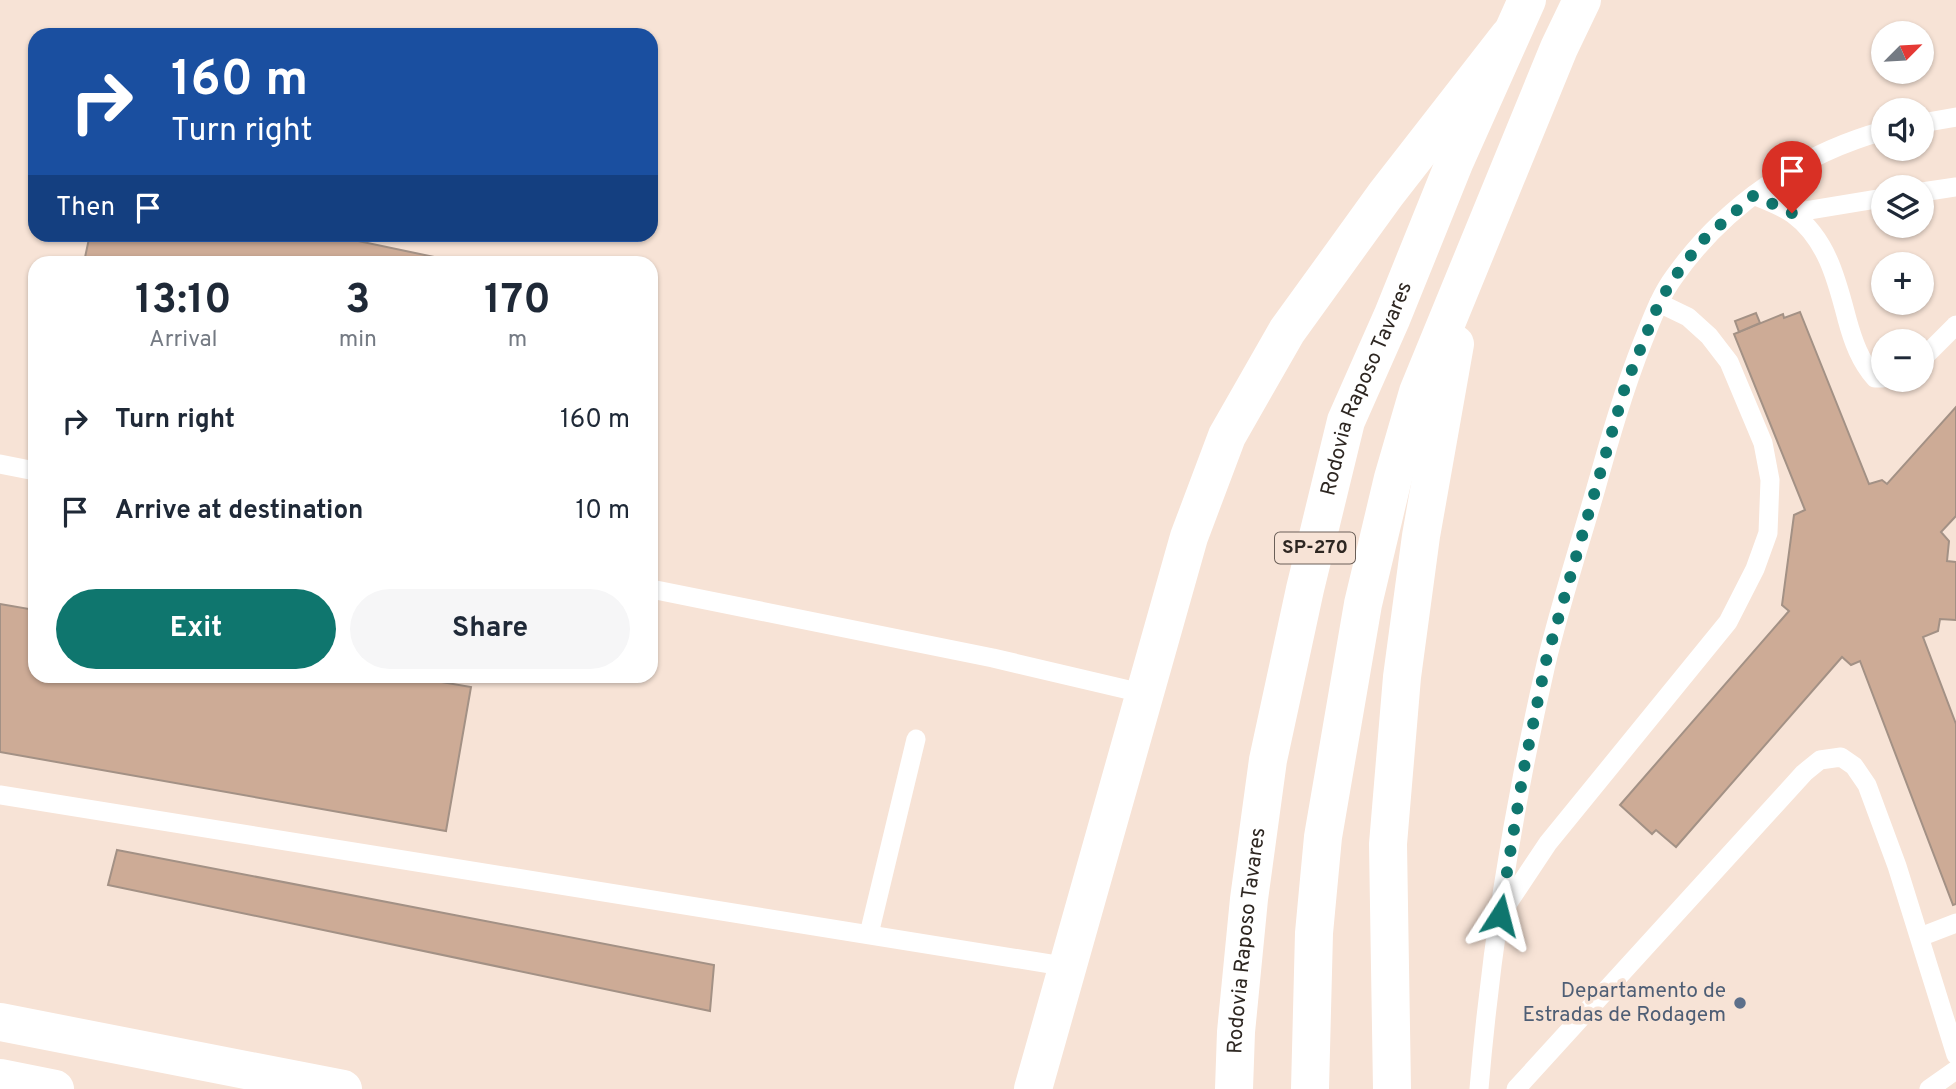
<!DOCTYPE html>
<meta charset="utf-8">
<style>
:root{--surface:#fff;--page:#f6f6f7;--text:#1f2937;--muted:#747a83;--accent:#0f766e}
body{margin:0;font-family:Overpass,sans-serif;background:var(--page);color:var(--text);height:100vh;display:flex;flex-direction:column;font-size:26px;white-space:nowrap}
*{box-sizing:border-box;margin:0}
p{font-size:23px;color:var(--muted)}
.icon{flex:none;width:38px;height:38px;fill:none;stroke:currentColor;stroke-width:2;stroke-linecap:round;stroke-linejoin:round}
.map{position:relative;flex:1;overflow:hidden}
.side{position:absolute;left:28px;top:256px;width:630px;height:427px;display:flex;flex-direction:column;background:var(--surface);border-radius:21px;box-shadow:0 2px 5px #0004}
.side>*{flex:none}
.banner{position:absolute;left:28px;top:28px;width:630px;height:214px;border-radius:21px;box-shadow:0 2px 5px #0004;background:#1a4fa0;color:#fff;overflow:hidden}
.needle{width:46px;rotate:66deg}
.tools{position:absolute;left:1871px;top:21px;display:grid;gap:14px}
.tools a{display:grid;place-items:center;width:63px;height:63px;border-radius:50%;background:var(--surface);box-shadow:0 2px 5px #0004;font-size:35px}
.pin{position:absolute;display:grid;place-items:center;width:60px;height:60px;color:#fff;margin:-72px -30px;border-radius:50% 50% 50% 0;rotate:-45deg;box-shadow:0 0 7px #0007}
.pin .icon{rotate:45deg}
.me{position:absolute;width:77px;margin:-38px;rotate:9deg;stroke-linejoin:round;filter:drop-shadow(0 0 5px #0008)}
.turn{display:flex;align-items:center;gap:24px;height:147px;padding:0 28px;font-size:32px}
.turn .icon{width:91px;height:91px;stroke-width:2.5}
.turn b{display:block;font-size:49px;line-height:60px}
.then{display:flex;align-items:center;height:66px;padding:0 28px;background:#0003;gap:14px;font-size:26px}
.eta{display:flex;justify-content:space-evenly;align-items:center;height:119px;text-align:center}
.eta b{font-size:42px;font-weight:700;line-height:49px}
.primary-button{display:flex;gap:14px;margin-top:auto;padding:14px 28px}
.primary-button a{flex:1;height:80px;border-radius:42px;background:var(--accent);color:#fff;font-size:28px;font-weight:700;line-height:80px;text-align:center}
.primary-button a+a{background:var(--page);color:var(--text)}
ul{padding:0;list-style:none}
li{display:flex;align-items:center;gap:21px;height:91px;padding:0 28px}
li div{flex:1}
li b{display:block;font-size:26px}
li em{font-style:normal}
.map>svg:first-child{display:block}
.building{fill:#cdab96;stroke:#a39185;stroke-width:2}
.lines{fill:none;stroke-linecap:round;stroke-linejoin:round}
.lane{stroke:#fff;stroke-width:19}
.secondary{stroke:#fff;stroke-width:38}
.highway{stroke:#fff;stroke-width:38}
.route{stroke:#0f766e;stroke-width:12;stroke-dasharray:0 21.6}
.service-dot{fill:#5c6f8a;stroke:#f7e3d6;stroke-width:2.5}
.labels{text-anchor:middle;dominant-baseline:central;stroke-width:7;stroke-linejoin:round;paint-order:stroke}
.shield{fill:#f7e3d6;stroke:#6a5f58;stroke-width:2}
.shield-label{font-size:19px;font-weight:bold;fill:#2e2722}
.street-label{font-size:21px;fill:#2e2722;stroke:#f7e3d6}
.service-label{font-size:21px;fill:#4e5e75;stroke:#f7e3d6;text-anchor:end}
</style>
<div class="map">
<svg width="1956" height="1089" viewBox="0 0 1956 1089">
<rect width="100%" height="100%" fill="#f7e3d6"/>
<g class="building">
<path d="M 90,234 L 325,234 L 458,262 L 84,262 Z"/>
<path d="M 1800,312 L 1869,484 L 1882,480 L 1887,484 L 1956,407 L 1956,516 L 1941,532 L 1949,541 L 1947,561 L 1956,562 L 1956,620 L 1940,619 L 1938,631 L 1923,637 L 1956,724 L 1956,904 L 1953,905 L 1860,661 L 1851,665 L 1842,657 L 1676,847 L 1656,830 L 1652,834 L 1620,805 L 1789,611 L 1782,605 L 1794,515 L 1805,510 L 1734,334 L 1783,314 L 1784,318 Z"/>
<path d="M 1756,313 L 1760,323 L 1739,332 L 1735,321 Z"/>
<path d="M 0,604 L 35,610 L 35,676 L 406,676 L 471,687 L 446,831 L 0,752 Z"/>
<path d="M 117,850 L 714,965 L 710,1011 L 108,885 Z"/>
</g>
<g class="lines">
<g class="lane">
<path d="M 1922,123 L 1956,117"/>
<path d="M 1922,192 L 1956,187"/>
<path d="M 1754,195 C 1767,201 1782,206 1793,214 C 1827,239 1837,281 1847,319 C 1853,341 1860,361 1875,378 L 1883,378"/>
<path d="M 1792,213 L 1883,198"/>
<path d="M 1922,359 L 1956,325"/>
<path d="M 0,464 L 35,471"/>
<path d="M 651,589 L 993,658 L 1146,694"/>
<path d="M 0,795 L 1069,967"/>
<path d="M 1504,909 L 1548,843 L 1728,622 L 1755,569 L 1768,533 L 1770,480 L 1763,443 L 1729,362 L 1709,336 L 1688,317 L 1659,303"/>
<path d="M 869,934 L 916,739"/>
<path d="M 1920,937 L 1956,923"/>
<path d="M 1479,1089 C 1491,946 1514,803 1546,664 C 1560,605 1579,547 1596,488 C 1610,438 1624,389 1643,341 C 1652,319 1660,296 1674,277 C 1724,206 1800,154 1883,131"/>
<path d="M 1516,1089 L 1804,773 L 1820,760 L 1841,757 L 1854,766 L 1867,785 L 1897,866 L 1956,1055"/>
<path d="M 1929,1089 L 1956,1070"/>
</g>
<g class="secondary">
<path d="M 0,1022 L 343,1089"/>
<path d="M 0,1078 L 55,1089"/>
</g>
<g class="highway">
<path d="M 1033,1089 L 1189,537 L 1227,436 L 1287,331 L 1386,194 L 1509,36"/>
<path id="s1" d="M 1234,1089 L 1236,1032 L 1249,899 L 1268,760 L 1305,589 L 1346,421 L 1392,317 L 1455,161 L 1527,0"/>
<path d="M 1310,1089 L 1314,933 L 1323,837 L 1363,604 L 1393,478 L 1418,392 L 1559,48 L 1582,0"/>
<path d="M 1392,1089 L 1388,844 L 1402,677 L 1421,536 L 1455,344"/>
</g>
</g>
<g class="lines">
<path class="route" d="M 1500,915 L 1524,768 L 1546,661 L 1625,387 L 1659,303 L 1673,279 L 1702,241 L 1754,195 L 1792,213"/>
</g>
<circle class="service-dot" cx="1740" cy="1003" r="7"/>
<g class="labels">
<rect class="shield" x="1275" y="532.5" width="80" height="31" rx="5"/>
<g class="shield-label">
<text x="1315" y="548">SP-270</text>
</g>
<g class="street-label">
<text stroke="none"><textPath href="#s1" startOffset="716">Rodovia Raposo Tavares</textPath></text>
<text stroke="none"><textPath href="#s1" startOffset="149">Rodovia Raposo Tavares</textPath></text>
</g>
<g class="service-label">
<text x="1726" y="991">Departamento de<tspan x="1726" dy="24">Estradas de Rodagem</tspan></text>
</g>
</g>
</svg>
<div class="tools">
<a><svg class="needle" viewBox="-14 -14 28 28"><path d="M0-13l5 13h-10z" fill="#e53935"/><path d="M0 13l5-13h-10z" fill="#747a83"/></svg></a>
<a><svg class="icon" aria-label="sound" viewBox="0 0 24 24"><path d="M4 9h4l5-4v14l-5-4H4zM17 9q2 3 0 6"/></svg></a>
<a><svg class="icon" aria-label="layers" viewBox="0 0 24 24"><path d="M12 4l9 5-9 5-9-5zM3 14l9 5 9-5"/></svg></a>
<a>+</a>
<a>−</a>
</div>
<div class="pin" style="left:1792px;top:213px;background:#d93025"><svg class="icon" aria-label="arrive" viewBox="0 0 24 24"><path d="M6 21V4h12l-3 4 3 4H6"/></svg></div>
<svg class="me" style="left:1500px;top:915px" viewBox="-20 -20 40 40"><path d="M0-17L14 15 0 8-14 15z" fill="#0f766e" stroke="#fff" stroke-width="4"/></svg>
<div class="banner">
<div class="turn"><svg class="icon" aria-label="right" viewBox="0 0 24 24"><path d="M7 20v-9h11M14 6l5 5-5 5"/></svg><div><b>160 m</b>Turn right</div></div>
<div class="then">Then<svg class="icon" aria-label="arrive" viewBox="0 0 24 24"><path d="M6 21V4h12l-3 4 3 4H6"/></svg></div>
</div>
<section class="side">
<div class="eta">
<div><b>13:10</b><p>Arrival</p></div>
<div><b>3</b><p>min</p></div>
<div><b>170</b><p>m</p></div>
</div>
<ul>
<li><svg class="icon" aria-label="right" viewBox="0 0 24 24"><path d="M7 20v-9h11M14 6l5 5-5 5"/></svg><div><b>Turn right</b></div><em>160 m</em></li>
<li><svg class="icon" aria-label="arrive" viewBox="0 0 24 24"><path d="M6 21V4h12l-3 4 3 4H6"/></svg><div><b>Arrive at destination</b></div><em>10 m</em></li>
</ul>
<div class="primary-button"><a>Exit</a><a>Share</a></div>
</section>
</div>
